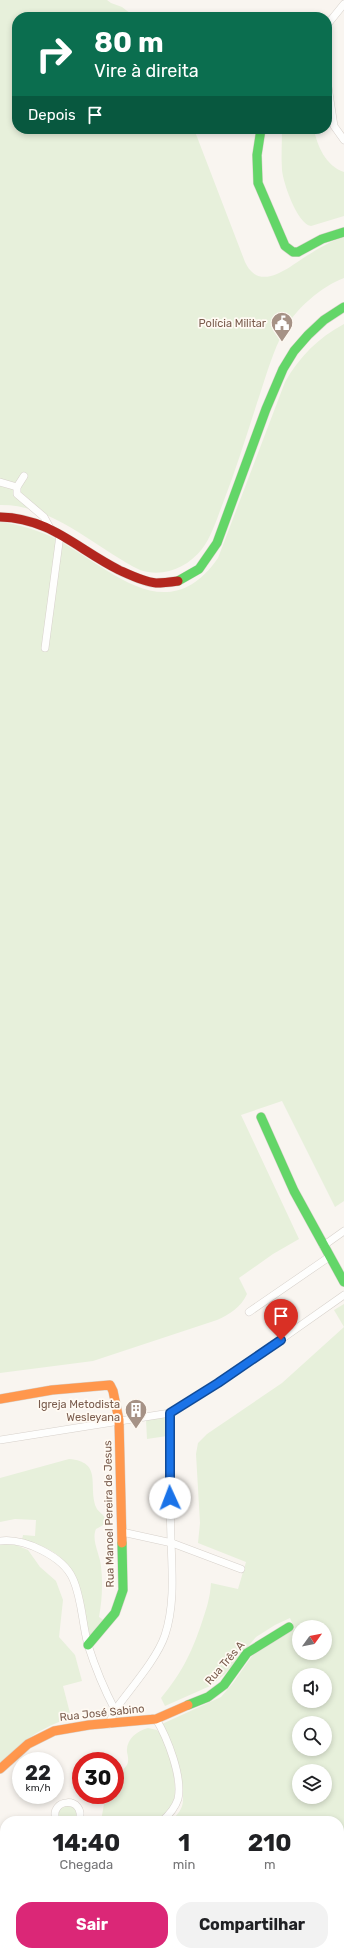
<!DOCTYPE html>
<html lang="pt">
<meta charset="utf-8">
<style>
:root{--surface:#fff;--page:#f2f2f2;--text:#202124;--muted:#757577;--accent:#db2777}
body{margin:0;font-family:Rubik,sans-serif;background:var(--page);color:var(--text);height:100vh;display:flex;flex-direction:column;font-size:15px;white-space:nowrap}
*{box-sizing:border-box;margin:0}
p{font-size:13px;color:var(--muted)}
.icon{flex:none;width:22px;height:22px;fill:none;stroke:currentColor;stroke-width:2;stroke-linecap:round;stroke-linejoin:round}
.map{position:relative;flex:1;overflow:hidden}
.sheet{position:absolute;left:0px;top:1816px;width:344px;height:140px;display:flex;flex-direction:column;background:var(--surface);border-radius:16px 16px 0 0;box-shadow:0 2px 6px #0003}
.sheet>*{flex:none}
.banner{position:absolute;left:12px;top:12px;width:320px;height:122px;border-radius:16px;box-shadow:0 2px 6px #0003;background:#0b6e4f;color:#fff;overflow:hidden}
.needle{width:26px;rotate:57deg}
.fabs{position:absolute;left:292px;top:1620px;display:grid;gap:8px}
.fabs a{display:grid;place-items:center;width:40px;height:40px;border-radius:50%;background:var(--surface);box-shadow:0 2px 6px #0003;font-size:20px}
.speed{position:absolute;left:12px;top:1752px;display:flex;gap:8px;font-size:20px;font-weight:700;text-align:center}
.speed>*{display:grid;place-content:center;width:52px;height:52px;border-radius:50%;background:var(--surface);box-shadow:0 2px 6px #0003;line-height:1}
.speed small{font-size:10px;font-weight:400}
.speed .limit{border:6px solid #d22;background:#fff;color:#111}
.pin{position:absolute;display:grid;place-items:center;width:34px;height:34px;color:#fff;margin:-41px -17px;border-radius:50% 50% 50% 0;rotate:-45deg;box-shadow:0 0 4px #0007}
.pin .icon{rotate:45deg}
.me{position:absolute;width:44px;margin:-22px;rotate:358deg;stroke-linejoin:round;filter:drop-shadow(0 0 3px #0008)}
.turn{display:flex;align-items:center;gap:14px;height:84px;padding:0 16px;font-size:18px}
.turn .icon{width:52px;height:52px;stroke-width:2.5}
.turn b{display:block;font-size:28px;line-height:34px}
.then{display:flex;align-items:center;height:38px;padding:0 16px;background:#0003;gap:8px;font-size:15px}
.eta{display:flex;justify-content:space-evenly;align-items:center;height:68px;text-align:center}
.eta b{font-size:24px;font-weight:700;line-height:28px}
.action{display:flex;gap:8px;margin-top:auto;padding:8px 16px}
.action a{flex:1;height:46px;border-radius:16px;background:var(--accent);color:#fff;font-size:16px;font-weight:700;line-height:46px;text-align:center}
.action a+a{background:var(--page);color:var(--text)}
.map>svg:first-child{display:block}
.green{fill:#e7f0db;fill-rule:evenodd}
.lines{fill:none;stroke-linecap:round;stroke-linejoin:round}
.street-casing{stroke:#d7d1cb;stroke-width:8}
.fast-casing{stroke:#d9d2cb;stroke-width:10}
.slow-casing{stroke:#d9d2cb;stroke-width:10}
.jam-casing{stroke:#d9d2cb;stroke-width:10}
.street{stroke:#fefefd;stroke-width:7}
.fast{stroke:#63d668;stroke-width:9}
.slow{stroke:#ff974d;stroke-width:9}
.jam{stroke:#b3261e;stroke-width:9}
.route-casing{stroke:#114b97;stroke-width:10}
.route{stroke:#1a73e8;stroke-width:7}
.labels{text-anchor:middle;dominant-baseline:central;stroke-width:3.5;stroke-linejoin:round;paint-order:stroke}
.poi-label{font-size:11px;fill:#7a5c4d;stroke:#fffaf3;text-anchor:end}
.street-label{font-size:11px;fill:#7a5c4d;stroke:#fffaf3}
</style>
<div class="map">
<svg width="344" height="1956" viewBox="0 0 344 1956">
<rect width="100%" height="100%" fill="#f9f5f0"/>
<g class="green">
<path d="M 0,0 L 107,0 L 111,3 L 122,7 L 135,17 L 17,17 L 17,129 L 194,129 L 245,262 C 260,294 290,266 308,255 C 319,248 331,241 344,237 L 344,278 C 322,286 294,310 284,331 C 273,351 267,373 260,394 C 248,430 237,467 223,503 C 217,518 212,536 202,549 C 187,568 163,578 140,570 C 95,548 53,504 0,505 Z"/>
<path d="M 282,129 L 314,129 C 317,146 326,166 344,172 L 344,216 L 311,226 C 297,224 283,182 282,170 C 281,156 282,143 282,129 Z"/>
<path d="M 344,324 L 344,1201 L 335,1207 L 282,1101 L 241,1115 L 299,1239 L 273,1254 L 239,1278 L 247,1294 C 242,1306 229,1315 217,1320 L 93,1361 L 0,1373 L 0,522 C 17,524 34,529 50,536 C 106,563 165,634 218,558 L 285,382 C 300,356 318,338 344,324 Z"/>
<path d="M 344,1304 L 344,1327 L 334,1310 Z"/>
<path d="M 344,1327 L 344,1956 L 54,1956 L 59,1951 L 339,1951 L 339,1821 L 171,1821 C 177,1815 183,1809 183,1800 C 184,1780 168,1744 162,1724 L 221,1697 L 233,1683 L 252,1656 L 268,1644 L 295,1629 L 290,1618 L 275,1625 L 256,1637 L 225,1674 L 210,1686 L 165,1706 L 161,1698 C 181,1674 191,1654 201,1625 C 206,1610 210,1599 211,1583 L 238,1589 L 246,1562 L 198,1543 L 200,1523 L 196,1454 L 198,1443 L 207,1434 L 282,1383 ZM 299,1627 L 325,1627 L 325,1653 L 299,1653 ZM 299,1675 L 325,1675 L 325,1701 L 299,1701 ZM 299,1723 L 325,1723 L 325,1749 L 299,1749 ZM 299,1771 L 325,1771 L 325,1797 L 299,1797 Z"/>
<path d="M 167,1417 L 167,1436 L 147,1439 L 146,1420 Z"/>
<path d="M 69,1459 C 103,1462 88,1485 96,1507 C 98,1513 106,1514 105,1522 C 104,1526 99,1527 96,1529 C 91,1540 100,1555 101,1566 C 103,1583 102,1601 99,1617 L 105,1621 L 90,1638 C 80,1589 81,1553 22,1540 L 23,1535 L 35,1536 L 36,1520 L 15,1519 L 0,1522 L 0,1478 Z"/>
<path d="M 0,1544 L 16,1545 L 28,1550 L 40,1567 L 56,1581 L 63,1600 L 59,1637 L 75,1655 L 82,1681 L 63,1686 L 71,1717 C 38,1730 23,1739 0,1766 Z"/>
<path d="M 148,1728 L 157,1730 C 168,1742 181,1790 172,1805 C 169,1811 163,1817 157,1821 L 101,1821 L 104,1804 L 113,1795 L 115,1795 L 118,1776 L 127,1765 C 129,1760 128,1757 127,1752 C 126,1739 137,1731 148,1728 Z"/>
<path d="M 63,1805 L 75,1807 L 78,1821 L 57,1821 L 56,1816 Z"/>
<path d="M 10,1951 L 40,1951 L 35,1956 L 4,1956 Z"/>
</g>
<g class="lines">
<g class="street-casing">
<g id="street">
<path d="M 327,25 L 344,4"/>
<path d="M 327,80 L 334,126 L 344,140"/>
<path d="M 24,476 L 17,487 L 17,494 L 44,517 L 50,528"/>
<path d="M 0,482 L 17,487"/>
<path d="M 45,648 L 60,535"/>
<path d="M 323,1246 L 344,1231"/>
<path d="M 249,1312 L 329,1257"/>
<path d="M 0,1440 L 170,1413 L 219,1383 L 344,1295"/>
<path d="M 122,1532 L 172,1543 L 241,1569"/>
<path d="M 0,1541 C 24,1538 63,1556 73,1579 C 82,1599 82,1623 88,1645 C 95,1667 104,1689 115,1710 L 109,1724"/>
<path d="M 115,1710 C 130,1689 157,1659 165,1635 C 175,1605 172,1571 171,1541 C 170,1498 168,1456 170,1413"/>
<path d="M 156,1719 C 167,1737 183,1777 178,1799 C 175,1808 169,1815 162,1821"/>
<path d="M 56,1821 C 48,1797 87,1796 79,1821"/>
<path d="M 0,1900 L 5,1892"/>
<path d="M 41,1956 L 47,1951"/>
</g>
</g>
<g class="fast-casing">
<g id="fast">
<path d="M 261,129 L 257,155 L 258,183 L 285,246 L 293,252 L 298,252 L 322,239 L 344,232"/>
<path d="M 178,581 L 199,569 L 217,543 L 266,409 L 283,369 L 294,351 L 308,335 L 324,320 L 344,307"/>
<path d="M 261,1117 L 294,1191 L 344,1282"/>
<path d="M 88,1645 L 115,1613 L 123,1590 L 122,1543"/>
<path d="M 188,1705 L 208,1697 L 224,1685 L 247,1653 L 289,1627"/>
</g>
</g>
<g class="slow-casing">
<g id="slow">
<path d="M 0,1399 L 52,1390 L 110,1385 L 113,1391 L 119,1420 L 122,1543"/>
<path d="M 0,1769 L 28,1744 L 54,1731 L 89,1725 L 156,1719 L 188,1705"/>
</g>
</g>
<g class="jam-casing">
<path id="jam" d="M 0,517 C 50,518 77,549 119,570 C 130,575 144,582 156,583 C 163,583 171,582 178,581"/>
</g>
<use href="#street" class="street"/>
<use href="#fast" class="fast"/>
<use href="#slow" class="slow"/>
<use href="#jam" class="jam"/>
</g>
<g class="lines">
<g class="route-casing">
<path id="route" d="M 170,1498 L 170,1413 L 218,1383 L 281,1340"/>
</g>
<use href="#route" class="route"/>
</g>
<defs>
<g id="civic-pin" transform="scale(1.15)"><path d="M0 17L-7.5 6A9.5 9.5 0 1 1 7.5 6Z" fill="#a69286" stroke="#fffaf3"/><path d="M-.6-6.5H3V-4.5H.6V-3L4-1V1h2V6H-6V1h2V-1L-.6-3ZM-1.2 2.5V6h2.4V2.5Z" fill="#fff"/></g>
<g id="building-pin" transform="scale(1.15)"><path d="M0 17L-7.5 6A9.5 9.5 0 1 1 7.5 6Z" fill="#a69286" stroke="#fffaf3"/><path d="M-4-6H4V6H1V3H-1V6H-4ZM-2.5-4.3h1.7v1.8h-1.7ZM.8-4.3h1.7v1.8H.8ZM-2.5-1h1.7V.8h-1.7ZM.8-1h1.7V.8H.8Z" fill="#fff"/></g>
</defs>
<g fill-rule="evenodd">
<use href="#civic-pin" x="282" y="323"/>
<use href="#building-pin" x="136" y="1410"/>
</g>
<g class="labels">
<g class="poi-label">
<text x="266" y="323">Polícia Militar</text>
<text x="120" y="1404">Igreja Metodista<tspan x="120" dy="13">Wesleyana</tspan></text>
</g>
<g class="street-label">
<text transform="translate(109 1514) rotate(-91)">Rua Manoel Pereira de Jesus</text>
<text transform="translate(225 1663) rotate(-49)">Rua Três A</text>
<text transform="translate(102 1713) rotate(-6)">Rua José Sabino</text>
</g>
</g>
</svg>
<div class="fabs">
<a><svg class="needle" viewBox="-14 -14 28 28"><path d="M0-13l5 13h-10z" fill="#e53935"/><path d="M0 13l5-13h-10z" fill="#757577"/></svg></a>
<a><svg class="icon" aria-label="sound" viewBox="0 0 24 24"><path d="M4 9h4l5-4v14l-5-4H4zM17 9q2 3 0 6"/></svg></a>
<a><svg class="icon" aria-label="search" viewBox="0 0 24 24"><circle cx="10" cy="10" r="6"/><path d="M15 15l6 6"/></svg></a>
<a><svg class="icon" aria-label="layers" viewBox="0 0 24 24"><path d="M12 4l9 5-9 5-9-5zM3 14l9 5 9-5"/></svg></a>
</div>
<div class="speed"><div>22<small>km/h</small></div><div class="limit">30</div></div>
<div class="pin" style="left:281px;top:1340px;background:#d93025"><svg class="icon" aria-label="arrive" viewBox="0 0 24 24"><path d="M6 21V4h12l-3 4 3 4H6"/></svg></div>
<svg class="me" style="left:170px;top:1498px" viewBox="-20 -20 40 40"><circle r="19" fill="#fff"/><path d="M0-13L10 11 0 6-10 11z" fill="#1a73e8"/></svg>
<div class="banner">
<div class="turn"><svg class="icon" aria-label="right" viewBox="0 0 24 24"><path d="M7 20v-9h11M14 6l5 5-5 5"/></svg><div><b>80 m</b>Vire à direita</div></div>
<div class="then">Depois<svg class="icon" aria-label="arrive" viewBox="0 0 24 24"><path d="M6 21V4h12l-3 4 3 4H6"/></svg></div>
</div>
<section class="sheet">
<div class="eta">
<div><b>14:40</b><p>Chegada</p></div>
<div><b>1</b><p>min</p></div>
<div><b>210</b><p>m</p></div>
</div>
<div class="action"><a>Sair</a><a>Compartilhar</a></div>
</section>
</div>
